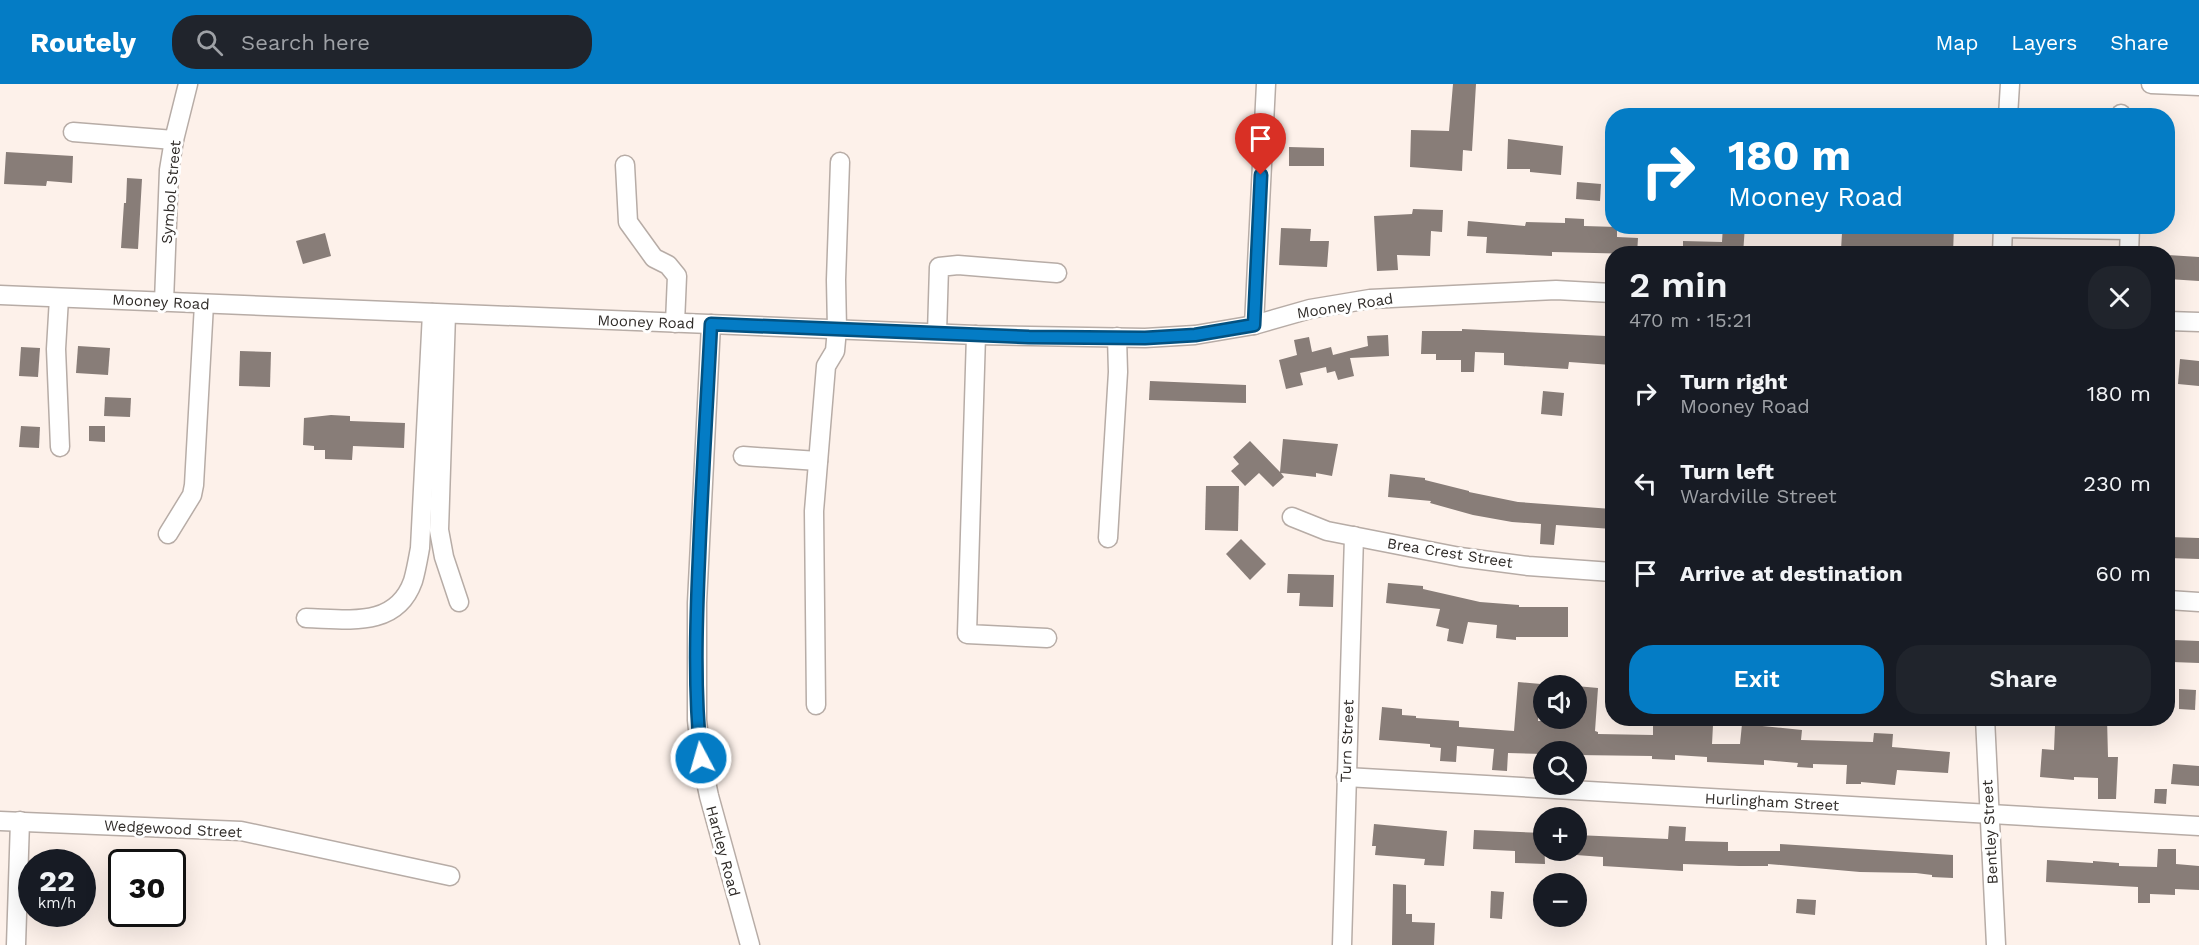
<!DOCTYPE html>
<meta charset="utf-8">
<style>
:root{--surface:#171b24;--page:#20242c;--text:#f1f3f6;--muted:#9ea1a6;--accent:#047cc5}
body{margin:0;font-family:"Work Sans",sans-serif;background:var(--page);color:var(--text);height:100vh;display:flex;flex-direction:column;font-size:22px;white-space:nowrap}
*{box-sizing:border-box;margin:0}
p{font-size:20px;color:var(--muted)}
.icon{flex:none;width:33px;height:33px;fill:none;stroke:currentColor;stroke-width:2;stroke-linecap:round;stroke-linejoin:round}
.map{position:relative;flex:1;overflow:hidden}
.side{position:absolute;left:1605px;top:162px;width:570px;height:480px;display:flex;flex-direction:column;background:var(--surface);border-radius:24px;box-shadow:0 6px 24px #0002}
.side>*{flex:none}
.hud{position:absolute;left:1605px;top:24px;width:570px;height:126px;border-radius:24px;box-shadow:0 6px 24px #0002;background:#047cc5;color:#fff;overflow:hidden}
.buttons{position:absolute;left:1533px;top:591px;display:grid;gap:12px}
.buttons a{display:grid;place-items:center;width:54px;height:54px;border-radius:50%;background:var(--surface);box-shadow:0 6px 24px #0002;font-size:30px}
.speed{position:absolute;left:18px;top:765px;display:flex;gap:12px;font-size:30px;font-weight:700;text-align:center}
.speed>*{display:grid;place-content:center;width:78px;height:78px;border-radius:50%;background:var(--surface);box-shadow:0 6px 24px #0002;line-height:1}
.speed small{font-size:15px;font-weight:400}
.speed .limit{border:3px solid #111;border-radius:9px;background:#fff;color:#111}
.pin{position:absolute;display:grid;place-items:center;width:51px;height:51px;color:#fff;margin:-62px -26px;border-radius:50% 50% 50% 0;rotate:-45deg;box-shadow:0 0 6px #0007}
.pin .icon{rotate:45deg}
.me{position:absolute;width:66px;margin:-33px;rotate:354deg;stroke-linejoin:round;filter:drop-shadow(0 0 4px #0008)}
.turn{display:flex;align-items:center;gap:21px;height:126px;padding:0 24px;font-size:27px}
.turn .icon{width:78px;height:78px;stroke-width:2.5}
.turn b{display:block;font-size:42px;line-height:51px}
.round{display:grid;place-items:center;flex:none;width:63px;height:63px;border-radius:24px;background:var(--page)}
.summary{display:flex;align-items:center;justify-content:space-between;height:102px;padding:0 24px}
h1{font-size:36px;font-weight:600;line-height:45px}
.action{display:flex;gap:12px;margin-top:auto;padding:12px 24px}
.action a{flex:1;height:69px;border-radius:24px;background:var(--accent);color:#fff;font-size:24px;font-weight:600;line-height:69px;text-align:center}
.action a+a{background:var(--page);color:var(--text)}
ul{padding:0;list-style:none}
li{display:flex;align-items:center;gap:18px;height:90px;padding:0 24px}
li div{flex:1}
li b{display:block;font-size:22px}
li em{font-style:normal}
header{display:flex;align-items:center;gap:36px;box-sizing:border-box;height:84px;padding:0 30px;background:var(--accent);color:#fff}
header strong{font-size:28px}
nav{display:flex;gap:33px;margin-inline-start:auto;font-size:21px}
.search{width:420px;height:54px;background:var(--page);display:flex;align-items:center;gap:15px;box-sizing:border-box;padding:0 21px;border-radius:24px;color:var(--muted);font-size:22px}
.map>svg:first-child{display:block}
.building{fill:#887d78}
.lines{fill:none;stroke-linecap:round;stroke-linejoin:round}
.minor-casing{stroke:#b7aca6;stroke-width:21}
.minor{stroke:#fff;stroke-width:18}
.route-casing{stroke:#035180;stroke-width:15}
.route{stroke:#047cc5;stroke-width:10}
.labels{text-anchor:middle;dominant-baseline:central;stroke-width:6;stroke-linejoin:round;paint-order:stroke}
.street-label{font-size:15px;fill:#2f2b28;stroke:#fff}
</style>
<header>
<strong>Routely</strong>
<div class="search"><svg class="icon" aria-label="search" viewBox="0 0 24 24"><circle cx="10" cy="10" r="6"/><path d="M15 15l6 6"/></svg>Search here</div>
<nav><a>Map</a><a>Layers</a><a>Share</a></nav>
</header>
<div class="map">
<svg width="2199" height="861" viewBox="0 0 2199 861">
<rect width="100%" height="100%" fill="#fdf1ea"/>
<g class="building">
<path d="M 1453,0 L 1476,0 L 1472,67 L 1463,66 L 1462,87 L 1410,83 L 1411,46 L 1449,47 Z"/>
<path d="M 1508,55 L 1563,62 L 1561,91 L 1530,88 L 1530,85 L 1507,85 Z"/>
<path d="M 1289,63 L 1324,64 L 1324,82 L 1289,82 Z"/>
<path d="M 6,68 L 73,72 L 72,99 L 47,97 L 46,102 L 4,100 Z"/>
<path d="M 127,94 L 142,95 L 138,165 L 121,164 L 124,119 L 126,119 Z"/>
<path d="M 1577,98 L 1601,100 L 1600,117 L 1576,115 Z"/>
<path d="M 1413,125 L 1443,126 L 1442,148 L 1431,147 L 1430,172 L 1397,171 L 1398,186 L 1377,187 L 1374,132 L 1412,130 Z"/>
<path d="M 1565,134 L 1584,135 L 1584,142 L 1617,143 L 1617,153 L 1638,154 L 1637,170 L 1552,168 L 1552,172 L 1486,169 L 1487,153 L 1467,152 L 1468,137 L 1525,142 L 1526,138 L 1565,139 Z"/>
<path d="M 1723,142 L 1745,142 L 1743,170 L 1683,170 L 1683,157 L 1722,158 Z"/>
<path d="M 1853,142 L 1954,142 L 1953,170 L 1852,170 L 1852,167 L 1841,166 L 1842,149 L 1853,149 Z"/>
<path d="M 1281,144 L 1311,145 L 1310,157 L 1329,157 L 1327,183 L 1279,181 Z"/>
<path d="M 325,149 L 331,172 L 303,180 L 296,157 Z"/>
<path d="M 2168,171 L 2199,173 L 2199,197 L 2168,195 Z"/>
<path d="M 1462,245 L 1606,252 L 1606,260 L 1612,260 L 1612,281 L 1569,278 L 1568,285 L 1504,281 L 1504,269 L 1475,268 L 1474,288 L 1461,288 L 1461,276 L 1436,276 L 1436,270 L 1421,270 L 1422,247 L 1462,247 Z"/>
<path d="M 1388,251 L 1389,272 L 1350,274 L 1354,292 L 1338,296 L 1335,287 L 1327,289 L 1326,283 L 1300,289 L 1303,301 L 1286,305 L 1279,276 L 1297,271 L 1294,256 L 1309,253 L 1312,268 L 1331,263 L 1333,271 L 1368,262 L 1367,252 Z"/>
<path d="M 78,262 L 110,264 L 108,291 L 76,289 Z"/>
<path d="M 21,263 L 40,264 L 38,293 L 19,292 Z"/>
<path d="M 240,267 L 271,268 L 270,303 L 239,302 Z"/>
<path d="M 2180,275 L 2199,277 L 2199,302 L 2178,300 Z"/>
<path d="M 1150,297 L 1246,301 L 1246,319 L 1149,316 Z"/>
<path d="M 1543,307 L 1564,309 L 1562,332 L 1541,330 Z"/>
<path d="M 105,313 L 131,314 L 130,333 L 104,332 Z"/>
<path d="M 331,331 L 350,332 L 350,337 L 405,339 L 404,364 L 353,362 L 352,376 L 325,375 L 325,366 L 314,366 L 314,362 L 303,361 L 304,334 Z"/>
<path d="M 21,342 L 40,343 L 39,364 L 19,363 Z"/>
<path d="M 89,342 L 105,342 L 105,358 L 89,357 Z"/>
<path d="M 1283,355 L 1338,360 L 1332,392 L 1316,389 L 1316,393 L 1281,389 L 1284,393 L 1273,403 L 1259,389 L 1245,402 L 1231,387 L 1239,380 L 1233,373 L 1250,357 L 1280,388 Z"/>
<path d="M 1390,390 L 1425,394 L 1425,396 L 1469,407 L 1469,408 L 1518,418 L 1612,425 L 1612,445 L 1556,441 L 1554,461 L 1540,460 L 1541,440 L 1512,438 L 1473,431 L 1430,419 L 1431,417 L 1388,413 Z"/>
<path d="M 1206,402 L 1239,402 L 1238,447 L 1205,446 Z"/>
<path d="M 2168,453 L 2199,454 L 2199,475 L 2168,474 Z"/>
<path d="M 1241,455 L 1266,480 L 1250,496 L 1226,470 Z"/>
<path d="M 1288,490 L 1334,491 L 1333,523 L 1299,522 L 1300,509 L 1287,509 Z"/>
<path d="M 1388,499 L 1423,502 L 1423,505 L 1480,518 L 1519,521 L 1519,523 L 1568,523 L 1568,553 L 1516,553 L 1516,556 L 1496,554 L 1497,541 L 1468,538 L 1463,560 L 1447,557 L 1449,545 L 1436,542 L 1440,525 L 1386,519 Z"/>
<path d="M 2173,556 L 2199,557 L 2199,579 L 2172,578 Z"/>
<path d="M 1518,598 L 1541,600 L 1538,637 L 1564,637 L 1564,634 L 1576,634 L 1576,602 L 1598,604 L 1595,647 L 1598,648 L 1598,650 L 1653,651 L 1653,641 L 1713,641 L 1712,660 L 1740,660 L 1742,640 L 1802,646 L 1801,656 L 1873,658 L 1874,649 L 1893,650 L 1892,663 L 1950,668 L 1948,689 L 1897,686 L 1895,701 L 1861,698 L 1861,700 L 1846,700 L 1847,681 L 1813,680 L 1813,684 L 1797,683 L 1798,679 L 1764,676 L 1764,681 L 1707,678 L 1707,673 L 1675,671 L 1675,676 L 1652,675 L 1652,672 L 1576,671 L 1576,668 L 1544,668 L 1544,670 L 1508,669 L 1507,687 L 1492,686 L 1494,665 L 1457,662 L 1456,678 L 1440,677 L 1441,664 L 1430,663 L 1430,660 L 1379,656 L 1382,623 L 1402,625 L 1402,631 L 1416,632 L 1416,634 L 1459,637 L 1459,643 L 1514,647 Z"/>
<path d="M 2179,605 L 2196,606 L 2195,626 L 2179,625 Z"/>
<path d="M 2084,634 L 2107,634 L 2108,673 L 2118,673 L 2116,715 L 2098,715 L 2098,694 L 2074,693 L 2074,696 L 2040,693 L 2042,665 L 2054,666 L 2055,642 L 2084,642 Z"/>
<path d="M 2173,680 L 2199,682 L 2199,702 L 2171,700 Z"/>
<path d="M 2155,705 L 2167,705 L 2166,720 L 2154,719 Z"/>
<path d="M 1374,740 L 1447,747 L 1444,782 L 1424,781 L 1425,775 L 1375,771 L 1376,762 L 1372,762 Z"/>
<path d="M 1669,742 L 1686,743 L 1685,757 L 1728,758 L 1728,767 L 1780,767 L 1780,760 L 1953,771 L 1953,794 L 1932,793 L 1932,791 L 1916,789 L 1860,788 L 1768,780 L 1768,782 L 1739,782 L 1683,780 L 1683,787 L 1603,782 L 1603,773 L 1576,771 L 1576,751 L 1668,755 Z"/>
<path d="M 1474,746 L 1544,749 L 1545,780 L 1515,779 L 1515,767 L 1473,765 Z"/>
<path d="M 2158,765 L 2176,765 L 2176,780 L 2199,782 L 2199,806 L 2175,805 L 2175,811 L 2150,810 L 2150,819 L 2138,819 L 2138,803 L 2046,798 L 2047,776 L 2093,779 L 2093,777 L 2119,779 L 2119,782 L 2157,783 Z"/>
<path d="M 1393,800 L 1406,801 L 1406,830 L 1412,830 L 1412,838 L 1435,839 L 1434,861 L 1392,861 Z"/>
<path d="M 1491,807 L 1504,808 L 1502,835 L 1490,834 Z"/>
<path d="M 1797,815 L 1816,816 L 1815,831 L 1796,829 Z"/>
</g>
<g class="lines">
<g class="minor-casing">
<g id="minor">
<path d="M 2151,0 L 2199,2"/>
<path d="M 2008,32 L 2010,0"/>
<path d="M 2121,32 L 2121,30"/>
<path d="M 73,48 L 174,56"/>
<path d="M 625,81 L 628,138 L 654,174 L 668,181 L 677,192 L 675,239"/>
<path d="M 2003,144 L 2130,146"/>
<path d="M 2002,170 L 2003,142"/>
<path d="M 2129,170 L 2130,142"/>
<path d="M 0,211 L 976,251 L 1145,254 L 1195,251 L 1254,241 L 1310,225 L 1370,215 L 1556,206 L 1612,209"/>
<path d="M 59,214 L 56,265 L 60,363"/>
<path d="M 164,218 L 169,86 L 174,56 L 188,0"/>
<path d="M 446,230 L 439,446 L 444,473 L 459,518"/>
<path d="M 2168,237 L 2199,238"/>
<path d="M 711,240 L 697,519 L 697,636 L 701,674 L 709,712 L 750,861"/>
<path d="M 1254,241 L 1266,0"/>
<path d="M 937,249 L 939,183 L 958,181 L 1057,189"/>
<path d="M 976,251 L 967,550 L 1047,554"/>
<path d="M 743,372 L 818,377"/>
<path d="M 1292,433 L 1327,447 L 1460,473 L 1528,482 L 1612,488"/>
<path d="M 168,450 L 192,411 L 194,401 L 204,220"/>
<path d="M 1108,454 L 1118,288 L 1117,253"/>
<path d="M 2168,516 L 2199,518"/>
<path d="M 306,534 C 347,535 396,545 413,497 C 416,487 418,475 420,464 L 432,229"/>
<path d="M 816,621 L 814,427 L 826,282 L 835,267 L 837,245 L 836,196 L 840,78"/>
<path d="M 1985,634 L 1996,861"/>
<path d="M 1346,693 L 2199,742"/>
<path d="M 0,737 L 241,747 L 450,792"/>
<path d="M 16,861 L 20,737"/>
<path d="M 1342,861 L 1354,452"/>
</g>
</g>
<use href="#minor" class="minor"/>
</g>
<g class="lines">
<g class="route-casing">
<path id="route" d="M 701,674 C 694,607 696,541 699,473 C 702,396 707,318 711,240 L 1029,253 L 1145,254 L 1195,251 L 1254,241 L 1261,91"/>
</g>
<use href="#route" class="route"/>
</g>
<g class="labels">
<g class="street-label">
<text transform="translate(171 108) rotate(-85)">Symbol Street</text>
<text transform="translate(161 218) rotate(3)">Mooney Road</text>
<text transform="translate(1345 222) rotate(-9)">Mooney Road</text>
<text transform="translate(646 238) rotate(2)">Mooney Road</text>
<text transform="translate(1450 469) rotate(9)">Brea Crest Street</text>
<text transform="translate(1347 657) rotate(-88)">Turn Street</text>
<text transform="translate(1772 718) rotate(3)">Hurlingham Street</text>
<text transform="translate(173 745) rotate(3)">Wedgewood Street</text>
<text transform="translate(1990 748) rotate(-93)">Bentley Street</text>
<text transform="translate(723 767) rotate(75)">Hartley Road</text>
</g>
</g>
</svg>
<div class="buttons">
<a><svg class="icon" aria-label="sound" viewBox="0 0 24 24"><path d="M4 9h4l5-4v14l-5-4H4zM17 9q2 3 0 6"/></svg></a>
<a><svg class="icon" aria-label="search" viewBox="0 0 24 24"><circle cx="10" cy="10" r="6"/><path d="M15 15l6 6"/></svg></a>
<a>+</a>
<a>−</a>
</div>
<div class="speed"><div>22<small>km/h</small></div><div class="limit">30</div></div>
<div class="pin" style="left:1261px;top:91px;background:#d93025"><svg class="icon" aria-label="arrive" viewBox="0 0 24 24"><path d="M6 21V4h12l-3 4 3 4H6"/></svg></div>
<svg class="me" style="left:701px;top:674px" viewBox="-20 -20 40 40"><circle r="17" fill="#047cc5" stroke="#fff" stroke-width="3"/><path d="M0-11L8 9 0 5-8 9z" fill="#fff"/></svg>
<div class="hud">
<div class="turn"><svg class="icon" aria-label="right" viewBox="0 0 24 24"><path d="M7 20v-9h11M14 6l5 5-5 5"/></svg><div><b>180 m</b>Mooney Road</div></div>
</div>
<section class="side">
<div class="summary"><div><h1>2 min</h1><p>470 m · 15:21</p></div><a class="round"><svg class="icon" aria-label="close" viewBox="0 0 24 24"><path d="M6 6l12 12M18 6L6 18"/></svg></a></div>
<ul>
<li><svg class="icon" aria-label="right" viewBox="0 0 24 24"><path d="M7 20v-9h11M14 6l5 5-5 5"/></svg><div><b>Turn right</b><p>Mooney Road</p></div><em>180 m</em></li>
<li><svg class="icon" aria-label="left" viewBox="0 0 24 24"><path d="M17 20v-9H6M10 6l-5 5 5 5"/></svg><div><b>Turn left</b><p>Wardville Street</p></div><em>230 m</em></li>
<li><svg class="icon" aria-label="arrive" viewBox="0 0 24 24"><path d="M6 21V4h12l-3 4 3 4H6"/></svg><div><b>Arrive at destination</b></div><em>60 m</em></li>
</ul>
<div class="action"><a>Exit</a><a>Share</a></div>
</section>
</div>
